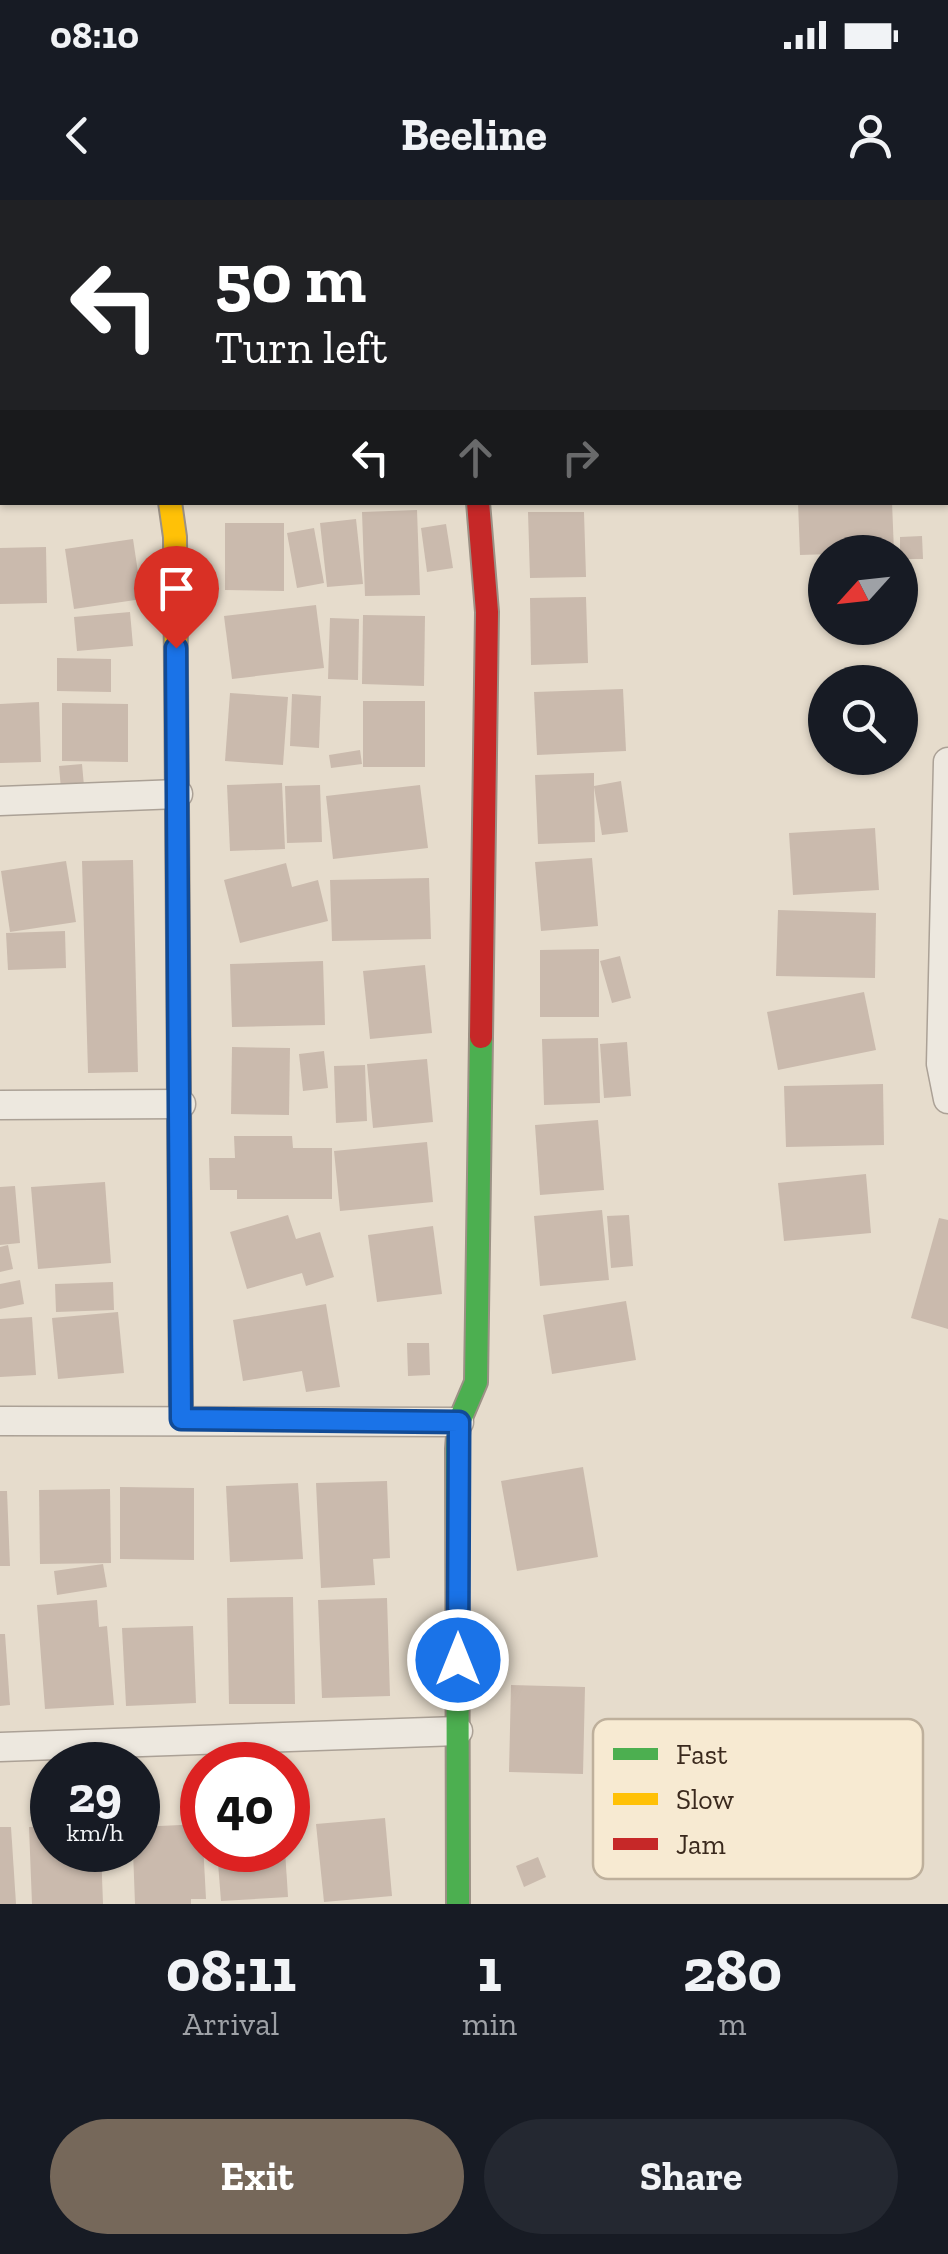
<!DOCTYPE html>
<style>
:root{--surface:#171b24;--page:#242831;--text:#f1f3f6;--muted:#9ea1a6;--accent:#76685a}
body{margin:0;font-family:"Zilla Slab",serif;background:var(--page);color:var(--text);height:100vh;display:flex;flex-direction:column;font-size:38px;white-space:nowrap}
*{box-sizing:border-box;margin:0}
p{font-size:32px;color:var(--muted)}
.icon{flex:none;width:55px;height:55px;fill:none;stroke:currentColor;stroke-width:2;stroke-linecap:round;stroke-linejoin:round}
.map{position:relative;height:1704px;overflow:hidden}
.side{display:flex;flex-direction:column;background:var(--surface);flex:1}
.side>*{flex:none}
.top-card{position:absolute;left:0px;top:0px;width:950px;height:305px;box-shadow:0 2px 8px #0004;background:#202124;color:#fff;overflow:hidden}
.needle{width:65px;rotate:243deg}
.tools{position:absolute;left:808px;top:335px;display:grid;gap:20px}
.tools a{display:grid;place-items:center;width:110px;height:110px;border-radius:50%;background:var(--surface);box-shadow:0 2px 8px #0004;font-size:50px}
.speed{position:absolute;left:30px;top:1542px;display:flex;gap:20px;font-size:50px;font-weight:700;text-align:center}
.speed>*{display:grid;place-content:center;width:130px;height:130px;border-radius:50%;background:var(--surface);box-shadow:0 2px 8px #0004;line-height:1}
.speed small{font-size:25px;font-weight:400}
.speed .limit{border:15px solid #d22;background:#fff;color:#111}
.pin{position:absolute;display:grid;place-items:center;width:85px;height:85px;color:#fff;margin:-102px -42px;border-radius:50% 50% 50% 0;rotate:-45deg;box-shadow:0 0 10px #0007}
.pin .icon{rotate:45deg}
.me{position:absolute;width:110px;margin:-55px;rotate:0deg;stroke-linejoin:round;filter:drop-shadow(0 0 8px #0008)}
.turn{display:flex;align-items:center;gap:35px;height:210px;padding:0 50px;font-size:45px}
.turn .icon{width:130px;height:130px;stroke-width:2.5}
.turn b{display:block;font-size:70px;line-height:85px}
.lanes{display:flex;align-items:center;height:95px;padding:0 50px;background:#0003;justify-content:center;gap:50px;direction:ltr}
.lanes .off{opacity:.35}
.eta{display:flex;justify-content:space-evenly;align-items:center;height:170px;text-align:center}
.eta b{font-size:60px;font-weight:800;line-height:70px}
.cta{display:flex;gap:20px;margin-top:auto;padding:20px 50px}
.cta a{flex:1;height:115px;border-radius:60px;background:var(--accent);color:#fff;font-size:40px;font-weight:800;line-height:115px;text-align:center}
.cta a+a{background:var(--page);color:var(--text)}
.status{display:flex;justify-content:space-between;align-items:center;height:70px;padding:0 50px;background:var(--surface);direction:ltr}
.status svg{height:28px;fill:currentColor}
header{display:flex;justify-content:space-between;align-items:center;height:130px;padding:0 50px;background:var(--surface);font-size:45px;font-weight:800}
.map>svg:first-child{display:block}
.building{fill:#cabaad}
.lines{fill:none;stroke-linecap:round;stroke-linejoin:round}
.street-casing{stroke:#aba196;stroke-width:31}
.fast-casing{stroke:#9b9185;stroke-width:26}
.slow-casing{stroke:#9b9185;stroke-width:26}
.jam-casing{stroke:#9b9185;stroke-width:26}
.street{stroke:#ede8df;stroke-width:28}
.fast{stroke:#4caf50;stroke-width:22}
.slow{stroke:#ffc107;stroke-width:22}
.jam{stroke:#c62828;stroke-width:22}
.route-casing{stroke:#114b97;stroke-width:25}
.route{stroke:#1a73e8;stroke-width:18}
.key{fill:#f7ead2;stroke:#beb09c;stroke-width:2.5}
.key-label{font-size:28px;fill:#3a291d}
</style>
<div class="status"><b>08:10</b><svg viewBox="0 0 49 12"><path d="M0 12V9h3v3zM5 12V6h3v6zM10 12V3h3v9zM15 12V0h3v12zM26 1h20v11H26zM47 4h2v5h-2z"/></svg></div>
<header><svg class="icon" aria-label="back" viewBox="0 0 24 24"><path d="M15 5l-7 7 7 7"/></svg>Beeline<svg class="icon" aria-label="person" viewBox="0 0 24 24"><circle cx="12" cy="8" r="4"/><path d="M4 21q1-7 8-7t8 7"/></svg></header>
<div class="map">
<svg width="948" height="1704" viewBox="0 0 948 1704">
<rect width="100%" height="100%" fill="#e6dccc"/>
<g class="building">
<path d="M 798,302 L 892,302 L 894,352 L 800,355 Z"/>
<path d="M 417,310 L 420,395 L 365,396 L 362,312 Z"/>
<path d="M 528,312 L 584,312 L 586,377 L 530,378 Z"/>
<path d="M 356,319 L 363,384 L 327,387 L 320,323 Z"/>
<path d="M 225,323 L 284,323 L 284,391 L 225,390 Z"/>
<path d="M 446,324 L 453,368 L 427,372 L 421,328 Z"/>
<path d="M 314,328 L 324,383 L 297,388 L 287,333 Z"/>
<path d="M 922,336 L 923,359 L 900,359 L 900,337 Z"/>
<path d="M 133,339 L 142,399 L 74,409 L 65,349 Z"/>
<path d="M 46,347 L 47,403 L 0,404 L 0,348 Z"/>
<path d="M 586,397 L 588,463 L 531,465 L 530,398 Z"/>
<path d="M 316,405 L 324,468 L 232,479 L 224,416 Z"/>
<path d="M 130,412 L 133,446 L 77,451 L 74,417 Z"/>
<path d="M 363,415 L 425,416 L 424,486 L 362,484 Z"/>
<path d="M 330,418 L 359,419 L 358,480 L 328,479 Z"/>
<path d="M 57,458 L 111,459 L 111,492 L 57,491 Z"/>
<path d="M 623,489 L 626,551 L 537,555 L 534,492 Z"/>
<path d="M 230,493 L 288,497 L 283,565 L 225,561 Z"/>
<path d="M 292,494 L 321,496 L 319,548 L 290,546 Z"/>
<rect x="363" y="501" width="62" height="66"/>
<path d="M 39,502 L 41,562 L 0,563 L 0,504 Z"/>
<path d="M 62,503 L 128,504 L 128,562 L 62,561 Z"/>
<path d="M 360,550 L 362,564 L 331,568 L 329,555 Z"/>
<path d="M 82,564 L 84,586 L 61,589 L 59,566 Z"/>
<path d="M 594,573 L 594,586 L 621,581 L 628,632 L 602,635 L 594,587 L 595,642 L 538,644 L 535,575 Z"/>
<path d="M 282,583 L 285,649 L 230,651 L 227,585 Z"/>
<path d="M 320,585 L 322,642 L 287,643 L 285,586 Z"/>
<path d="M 420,585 L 428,648 L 333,659 L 326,596 Z"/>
<path d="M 875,628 L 879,690 L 793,695 L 789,633 Z"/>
<path d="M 592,658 L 598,726 L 541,731 L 535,662 Z"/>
<path d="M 133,660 L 138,872 L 88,873 L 82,661 Z"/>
<path d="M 66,661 L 76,722 L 10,732 L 1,671 Z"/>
<path d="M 286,663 L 292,687 L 318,680 L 328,721 L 240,743 L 224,680 Z"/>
<path d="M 429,678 L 431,739 L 332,741 L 330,680 Z"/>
<path d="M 778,710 L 876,713 L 875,778 L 776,776 Z"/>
<path d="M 65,731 L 66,768 L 8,770 L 6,733 Z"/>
<path d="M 599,749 L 599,817 L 540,817 L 540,750 Z"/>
<path d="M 620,756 L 631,798 L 612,803 L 600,761 Z"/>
<path d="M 323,761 L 325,825 L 232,827 L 230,764 Z"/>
<path d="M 425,765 L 432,833 L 370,839 L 363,771 Z"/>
<path d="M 864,792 L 876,850 L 778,870 L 767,812 Z"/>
<path d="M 598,838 L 600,903 L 544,905 L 542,839 Z"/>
<path d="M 627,842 L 631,896 L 604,898 L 600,844 Z"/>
<path d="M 232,847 L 290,848 L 289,915 L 231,914 Z"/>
<path d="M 324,851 L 328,888 L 303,891 L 299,854 Z"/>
<path d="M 427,859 L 433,922 L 373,928 L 367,864 Z"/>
<path d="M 365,865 L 367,921 L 336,923 L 334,866 Z"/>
<path d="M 883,884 L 884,945 L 786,947 L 784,886 Z"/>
<path d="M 598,920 L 604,990 L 540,995 L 535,925 Z"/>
<path d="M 234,936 L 292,936 L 293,948 L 332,948 L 332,999 L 237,999 L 237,990 L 210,990 L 209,958 L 235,958 Z"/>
<path d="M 427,942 L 433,1002 L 340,1011 L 334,951 Z"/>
<path d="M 866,974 L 871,1033 L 784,1041 L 778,983 Z"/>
<path d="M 105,982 L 111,1063 L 38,1069 L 31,987 Z"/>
<path d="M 15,986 L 20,1043 L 0,1045 L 0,987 Z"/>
<path d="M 602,1010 L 609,1080 L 540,1086 L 534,1016 Z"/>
<path d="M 288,1015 L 296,1039 L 320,1032 L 334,1077 L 306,1086 L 302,1073 L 247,1089 L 230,1032 Z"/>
<path d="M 629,1015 L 633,1066 L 611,1068 L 607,1016 Z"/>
<path d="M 939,1018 L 948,1020 L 948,1129 L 911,1118 Z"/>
<path d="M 433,1026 L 442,1094 L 377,1102 L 368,1035 Z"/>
<path d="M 8,1045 L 13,1069 L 0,1072 L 0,1047 Z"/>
<path d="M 20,1080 L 24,1104 L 0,1109 L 0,1084 Z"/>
<path d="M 113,1082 L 114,1110 L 56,1112 L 55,1084 Z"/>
<path d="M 626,1101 L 636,1160 L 552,1174 L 543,1115 Z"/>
<path d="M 326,1104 L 340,1187 L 306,1192 L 302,1171 L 243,1181 L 233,1120 Z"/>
<path d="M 118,1112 L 124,1173 L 58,1179 L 52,1118 Z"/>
<path d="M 32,1117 L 36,1175 L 0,1177 L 0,1119 Z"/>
<path d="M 407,1143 L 429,1143 L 430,1175 L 408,1176 Z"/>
<path d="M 583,1267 L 598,1357 L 517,1371 L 501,1281 Z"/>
<path d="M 387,1281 L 390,1358 L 373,1359 L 375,1385 L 321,1388 L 316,1283 Z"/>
<path d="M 298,1283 L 303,1359 L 230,1362 L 226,1286 Z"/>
<path d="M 120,1287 L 194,1288 L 194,1360 L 120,1359 Z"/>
<path d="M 110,1289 L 111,1363 L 40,1364 L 39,1290 Z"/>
<path d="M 0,1291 L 7,1291 L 10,1366 L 0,1366 Z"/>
<path d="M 103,1364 L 107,1387 L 57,1395 L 54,1371 Z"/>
<path d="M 293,1397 L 295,1504 L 229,1504 L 227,1398 Z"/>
<path d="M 387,1398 L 390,1496 L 322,1498 L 318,1400 Z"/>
<path d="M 97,1400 L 99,1427 L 107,1426 L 114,1505 L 45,1509 L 37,1405 Z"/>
<path d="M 193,1426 L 196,1503 L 126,1506 L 122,1428 Z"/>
<path d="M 0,1434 L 5,1434 L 10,1505 L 0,1506 Z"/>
<path d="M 511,1485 L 585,1487 L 583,1574 L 509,1572 Z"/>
<path d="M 385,1618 L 392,1696 L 324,1702 L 316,1624 Z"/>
<path d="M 202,1624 L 206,1699 L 191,1699 L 191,1704 L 135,1704 L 133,1650 L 138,1650 L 138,1627 Z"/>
<path d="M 52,1626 L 52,1650 L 101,1650 L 103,1704 L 32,1704 L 29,1627 Z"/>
<path d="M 0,1627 L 11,1627 L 16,1704 L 0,1704 Z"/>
<path d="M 217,1650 L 285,1650 L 288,1697 L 221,1701 Z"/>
<path d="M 538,1657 L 546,1677 L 524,1687 L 516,1666 Z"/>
</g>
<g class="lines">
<g class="street-casing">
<g id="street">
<path d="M 85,0 L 85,2"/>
<path d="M 403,0 L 404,2"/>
<path d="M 0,268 L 2,268"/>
<path d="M 948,562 L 941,864 L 948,899"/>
<path d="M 0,601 L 178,594"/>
<path d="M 0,905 L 181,904"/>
<path d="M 0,1221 L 459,1222"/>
<path d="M 0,1547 L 458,1531"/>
</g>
</g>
<g class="fast-casing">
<g id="fast">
<path d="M 178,742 L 181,1219"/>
<path d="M 458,1704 L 457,1249 L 459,1222 L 476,1182 L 481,837"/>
</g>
</g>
<g class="slow-casing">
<path id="slow" d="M 170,302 L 175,337 L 178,742"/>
</g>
<g class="jam-casing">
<path id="jam" d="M 478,302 L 487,412 L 481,837"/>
</g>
<use href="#street" class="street"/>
<use href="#fast" class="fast"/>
<use href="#slow" class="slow"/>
<use href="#jam" class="jam"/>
</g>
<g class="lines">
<g class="route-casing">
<path id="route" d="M 176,448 L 181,1219 L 459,1222 L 458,1460"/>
</g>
<use href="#route" class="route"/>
</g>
<rect x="593" y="1519" width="330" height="160" rx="15" class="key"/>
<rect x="613" y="1548" width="45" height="12" fill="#4caf50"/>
<rect x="613" y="1593" width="45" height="12" fill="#ffc107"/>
<rect x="613" y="1638" width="45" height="12" fill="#c62828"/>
<g class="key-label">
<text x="676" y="1564">Fast</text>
<text x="676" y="1609">Slow</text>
<text x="676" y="1654">Jam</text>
</g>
</svg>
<div class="tools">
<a><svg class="needle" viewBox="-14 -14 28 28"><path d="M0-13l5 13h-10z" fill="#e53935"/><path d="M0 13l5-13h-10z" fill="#9ea1a6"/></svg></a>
<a><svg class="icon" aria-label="search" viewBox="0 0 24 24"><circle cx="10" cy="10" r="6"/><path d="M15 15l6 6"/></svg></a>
</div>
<div class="speed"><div>29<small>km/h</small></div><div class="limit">40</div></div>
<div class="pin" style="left:176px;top:448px;background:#d93025"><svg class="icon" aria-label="arrive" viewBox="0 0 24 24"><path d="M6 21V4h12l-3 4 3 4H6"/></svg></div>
<svg class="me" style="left:458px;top:1460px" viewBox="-20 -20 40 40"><circle r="17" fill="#1a73e8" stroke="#fff" stroke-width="3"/><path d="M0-11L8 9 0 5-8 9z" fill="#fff"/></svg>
<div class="top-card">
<div class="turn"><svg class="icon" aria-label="left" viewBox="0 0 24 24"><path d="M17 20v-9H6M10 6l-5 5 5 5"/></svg><div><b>50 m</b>Turn left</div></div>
<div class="lanes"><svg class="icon" aria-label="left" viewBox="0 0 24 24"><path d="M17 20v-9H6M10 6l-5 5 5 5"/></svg><svg class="icon off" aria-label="ahead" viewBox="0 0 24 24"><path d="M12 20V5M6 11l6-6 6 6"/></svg><svg class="icon off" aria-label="right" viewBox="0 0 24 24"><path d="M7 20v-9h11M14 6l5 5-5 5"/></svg></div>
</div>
</div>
<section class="side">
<div class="eta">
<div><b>08:11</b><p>Arrival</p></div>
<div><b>1</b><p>min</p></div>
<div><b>280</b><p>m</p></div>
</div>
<div class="cta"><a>Exit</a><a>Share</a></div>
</section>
